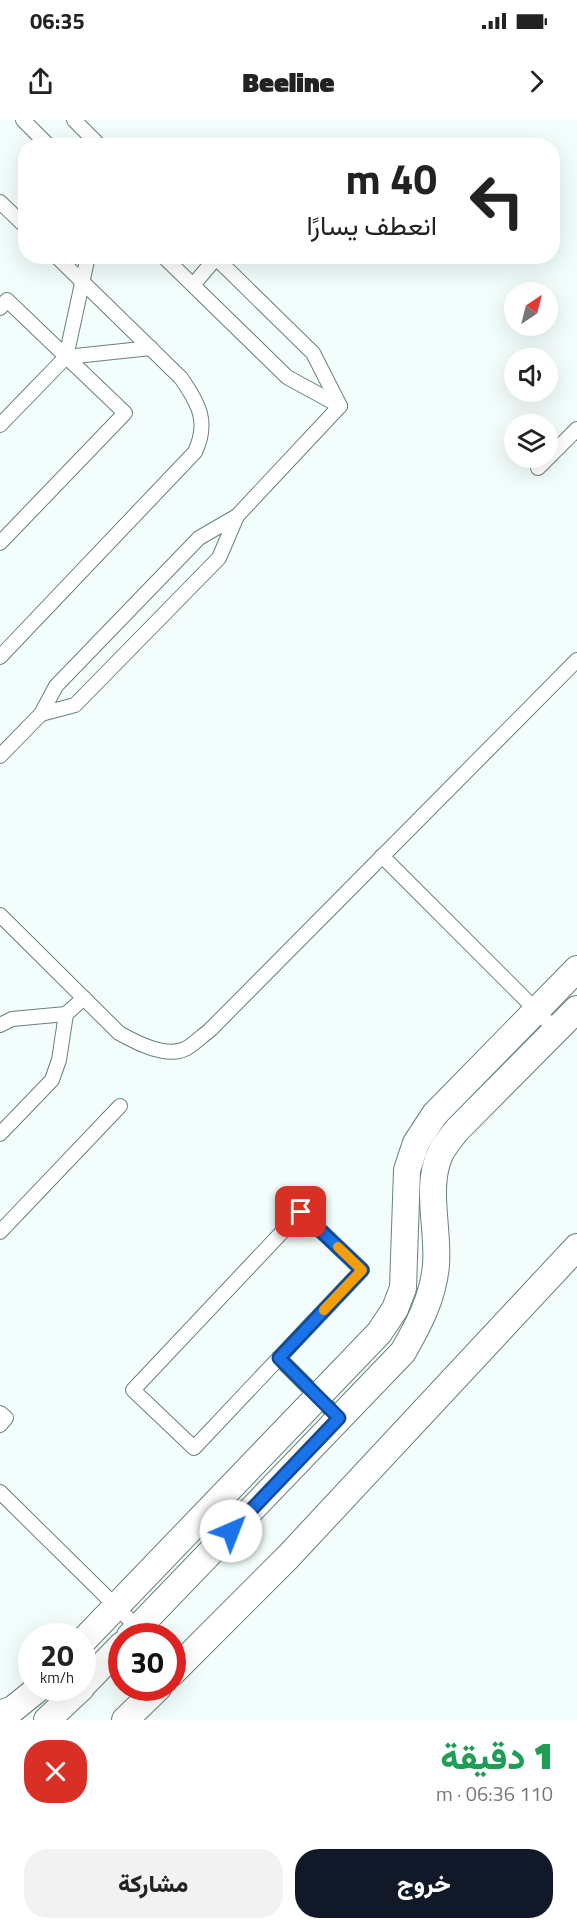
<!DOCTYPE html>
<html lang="ar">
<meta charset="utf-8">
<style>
:root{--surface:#fff;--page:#f2f2f2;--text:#222;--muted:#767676;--accent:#111827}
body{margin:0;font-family:"Titillium Web",Vazirmatn,sans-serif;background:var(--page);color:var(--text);direction:rtl;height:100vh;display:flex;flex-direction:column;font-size:22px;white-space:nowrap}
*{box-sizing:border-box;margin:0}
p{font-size:20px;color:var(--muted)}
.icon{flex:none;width:33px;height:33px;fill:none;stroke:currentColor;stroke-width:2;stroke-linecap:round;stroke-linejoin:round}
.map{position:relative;height:1600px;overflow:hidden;direction:ltr}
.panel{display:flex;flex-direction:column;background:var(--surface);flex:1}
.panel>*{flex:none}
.banner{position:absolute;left:18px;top:18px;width:542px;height:126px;border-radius:24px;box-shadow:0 6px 24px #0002;direction:rtl;background:#fff;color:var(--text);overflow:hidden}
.needle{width:39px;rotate:35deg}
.controls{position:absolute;left:504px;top:162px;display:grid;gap:12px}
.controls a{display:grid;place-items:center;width:54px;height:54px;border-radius:50%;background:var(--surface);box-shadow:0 6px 24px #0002;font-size:30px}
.speed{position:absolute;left:18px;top:1503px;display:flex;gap:12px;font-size:30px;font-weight:700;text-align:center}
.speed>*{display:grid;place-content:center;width:78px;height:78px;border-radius:50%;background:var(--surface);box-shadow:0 6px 24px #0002;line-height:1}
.speed small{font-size:15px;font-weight:400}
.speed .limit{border:9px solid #d22;background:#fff;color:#111}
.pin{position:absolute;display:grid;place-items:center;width:51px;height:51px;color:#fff;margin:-26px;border-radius:12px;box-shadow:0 3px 9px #0006}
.me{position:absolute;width:66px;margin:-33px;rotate:44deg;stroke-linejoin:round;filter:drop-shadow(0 0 4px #0008)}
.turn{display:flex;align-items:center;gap:21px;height:126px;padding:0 24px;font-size:27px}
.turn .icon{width:78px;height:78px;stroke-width:2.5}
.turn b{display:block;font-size:42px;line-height:51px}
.round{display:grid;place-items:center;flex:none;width:63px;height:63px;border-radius:24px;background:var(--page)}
.head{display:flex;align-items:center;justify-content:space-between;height:102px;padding:0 24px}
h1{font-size:36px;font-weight:800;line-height:45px;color:#1e9e55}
.cta{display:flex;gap:12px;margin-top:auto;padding:12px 24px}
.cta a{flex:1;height:69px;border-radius:24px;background:var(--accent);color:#fff;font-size:24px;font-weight:800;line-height:69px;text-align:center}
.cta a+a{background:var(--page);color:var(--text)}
.status{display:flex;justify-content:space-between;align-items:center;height:42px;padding:0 30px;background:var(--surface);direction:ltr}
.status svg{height:16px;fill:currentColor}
header{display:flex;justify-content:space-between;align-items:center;height:78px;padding:0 24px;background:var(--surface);font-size:27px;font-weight:800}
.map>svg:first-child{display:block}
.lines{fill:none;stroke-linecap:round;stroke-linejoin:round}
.lane-casing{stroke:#67817d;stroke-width:16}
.street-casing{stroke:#67817d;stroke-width:28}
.lane{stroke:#fff;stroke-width:14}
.street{stroke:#fff;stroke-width:26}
.route-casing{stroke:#114b97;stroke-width:15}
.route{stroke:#1a73e8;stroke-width:10}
.slow{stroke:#f59e0b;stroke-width:10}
</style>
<div class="status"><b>06:35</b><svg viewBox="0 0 49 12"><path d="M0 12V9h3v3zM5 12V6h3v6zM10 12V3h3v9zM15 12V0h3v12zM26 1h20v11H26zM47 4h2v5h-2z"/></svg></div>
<header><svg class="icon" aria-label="forward" viewBox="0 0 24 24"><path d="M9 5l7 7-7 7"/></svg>Beeline<svg class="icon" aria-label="share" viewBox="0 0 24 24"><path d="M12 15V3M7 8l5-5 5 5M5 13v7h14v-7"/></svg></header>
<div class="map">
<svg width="577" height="1600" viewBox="0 0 577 1600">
<rect width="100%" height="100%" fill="#f3fefc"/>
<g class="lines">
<g class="lane-casing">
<g id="lane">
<path d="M 23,0 L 49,26"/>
<path d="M 74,0 L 100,26"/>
<path d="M 0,82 L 26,107"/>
<path d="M 163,136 L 287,257 L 340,286"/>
<path d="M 214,136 L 313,233 L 340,286"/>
<path d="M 193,165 L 216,138"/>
<path d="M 0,188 L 7,180 L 125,293 L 0,423"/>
<path d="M 66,237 L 151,228"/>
<path d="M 0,305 L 66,237 L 88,136"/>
<path d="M 538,348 L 577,309"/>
<path d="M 0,537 L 195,332 C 209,302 199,284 181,258 L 56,136"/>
<path d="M 41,594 L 75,585 L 219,438 L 237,396"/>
<path d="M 0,636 L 41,594 L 56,566 L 199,418 L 237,396 L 340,286"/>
<path d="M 382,736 L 556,910"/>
<path d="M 0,795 L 119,913 C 137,923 167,939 187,928 C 195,923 202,916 210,910 L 577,540"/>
<path d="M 0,905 L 12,899 L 66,894 L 84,878"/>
<path d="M 0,1014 L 52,960 L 59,940 L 66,894"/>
<path d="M 301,1092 L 362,1150 L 194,1328 L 133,1270 Z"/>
<path d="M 0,1112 L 120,986"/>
<path d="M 279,1238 L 339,1298"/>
<path d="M 0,1293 L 6,1298 L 0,1305"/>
<path d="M 0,1372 L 138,1508"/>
</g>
</g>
<g class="street-casing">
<g id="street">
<path d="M 130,1516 L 403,1232 C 419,1204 433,1178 436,1145 C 439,1109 425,1068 440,1034 C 444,1026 451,1018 456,1011 L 577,889"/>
<path d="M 82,1522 L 379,1213 L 395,1189 L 403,1168 L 407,1050 L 416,1023 L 435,994 L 577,849"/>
<path d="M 172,1553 L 288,1437 L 577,1127"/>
<path d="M 82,1566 L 122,1525"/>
<path d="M 0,1594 L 13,1589 L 39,1568"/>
<path d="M 47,1600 L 81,1568"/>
<path d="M 125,1600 L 158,1568"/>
</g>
</g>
<use href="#lane" class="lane"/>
<use href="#street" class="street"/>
</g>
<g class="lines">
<g class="route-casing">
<path id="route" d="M 231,1411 L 339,1298 L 279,1238 L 362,1150 L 301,1092"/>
</g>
<use href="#route" class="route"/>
<path class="slow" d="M 324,1190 L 362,1150 L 338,1127"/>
</g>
</svg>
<div class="controls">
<a><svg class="needle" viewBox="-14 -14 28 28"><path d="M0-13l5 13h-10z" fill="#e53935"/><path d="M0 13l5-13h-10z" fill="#767676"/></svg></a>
<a><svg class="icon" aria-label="sound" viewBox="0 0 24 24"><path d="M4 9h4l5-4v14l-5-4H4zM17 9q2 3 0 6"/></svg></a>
<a><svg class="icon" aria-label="layers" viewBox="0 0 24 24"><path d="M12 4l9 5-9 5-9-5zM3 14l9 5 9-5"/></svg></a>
</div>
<div class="speed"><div>20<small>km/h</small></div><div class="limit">30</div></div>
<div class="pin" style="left:301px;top:1092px;background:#d93025"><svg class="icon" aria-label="arrive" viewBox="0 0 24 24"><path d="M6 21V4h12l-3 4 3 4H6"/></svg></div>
<svg class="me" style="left:231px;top:1411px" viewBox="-20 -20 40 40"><circle r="19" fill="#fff"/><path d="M0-13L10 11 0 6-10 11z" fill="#1a73e8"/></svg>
<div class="banner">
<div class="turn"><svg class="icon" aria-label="left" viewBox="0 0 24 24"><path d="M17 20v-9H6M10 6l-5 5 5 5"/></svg><div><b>40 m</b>انعطف يسارًا</div></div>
</div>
</div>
<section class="panel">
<div class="head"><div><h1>1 دقيقة</h1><p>110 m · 06:36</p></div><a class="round" style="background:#d93025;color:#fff"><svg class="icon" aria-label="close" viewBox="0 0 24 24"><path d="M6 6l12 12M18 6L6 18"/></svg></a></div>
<div class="cta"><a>خروج</a><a>مشاركة</a></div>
</section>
